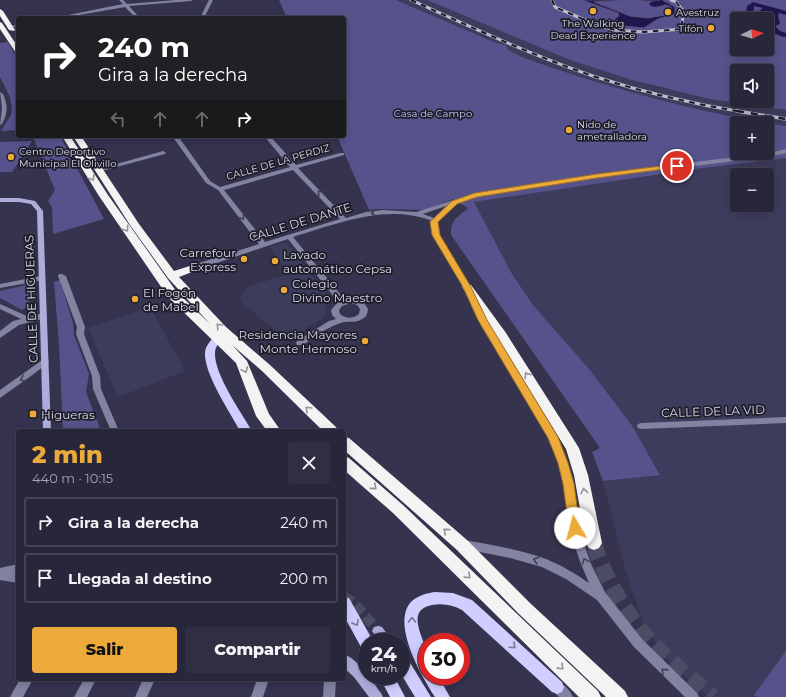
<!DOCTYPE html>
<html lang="es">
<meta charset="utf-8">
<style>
:root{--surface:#28263a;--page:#302e42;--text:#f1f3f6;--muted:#a5a5af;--line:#444354;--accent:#ebaa39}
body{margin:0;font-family:Montserrat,sans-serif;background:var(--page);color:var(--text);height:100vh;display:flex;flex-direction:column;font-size:15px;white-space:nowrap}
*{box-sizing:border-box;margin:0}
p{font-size:13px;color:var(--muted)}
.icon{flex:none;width:22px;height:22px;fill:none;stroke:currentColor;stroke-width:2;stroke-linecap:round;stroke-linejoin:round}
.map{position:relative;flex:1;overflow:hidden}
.details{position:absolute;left:16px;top:429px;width:330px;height:252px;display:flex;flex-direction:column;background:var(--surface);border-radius:4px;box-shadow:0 2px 10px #0003,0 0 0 1px var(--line)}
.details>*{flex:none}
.top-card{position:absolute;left:16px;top:16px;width:330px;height:122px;border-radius:4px;box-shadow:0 2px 10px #0003,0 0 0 1px var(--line);background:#202124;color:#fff;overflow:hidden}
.needle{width:26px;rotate:85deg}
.controls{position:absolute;left:730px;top:12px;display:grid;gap:8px}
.controls a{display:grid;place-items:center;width:44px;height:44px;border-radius:4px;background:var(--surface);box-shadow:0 2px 10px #0003,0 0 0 1px var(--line);font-size:20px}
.speed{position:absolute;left:358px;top:633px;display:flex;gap:8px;font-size:20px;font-weight:700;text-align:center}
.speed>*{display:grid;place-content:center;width:52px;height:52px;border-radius:50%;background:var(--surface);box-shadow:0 2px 10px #0003,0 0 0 1px var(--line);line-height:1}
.speed small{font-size:10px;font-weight:400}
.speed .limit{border:6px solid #d22;background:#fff;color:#111}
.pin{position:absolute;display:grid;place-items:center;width:34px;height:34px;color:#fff;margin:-17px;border:2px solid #fff;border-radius:50%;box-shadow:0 1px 4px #0007}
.me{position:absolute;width:44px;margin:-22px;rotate:352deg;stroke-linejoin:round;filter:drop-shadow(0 0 3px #0008)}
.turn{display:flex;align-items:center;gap:14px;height:84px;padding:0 16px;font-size:18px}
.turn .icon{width:52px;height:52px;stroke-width:2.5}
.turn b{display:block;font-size:28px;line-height:34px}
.lanes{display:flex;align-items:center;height:38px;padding:0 16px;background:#0003;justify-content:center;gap:20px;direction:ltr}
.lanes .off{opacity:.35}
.round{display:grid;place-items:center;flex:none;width:42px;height:42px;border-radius:4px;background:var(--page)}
.overview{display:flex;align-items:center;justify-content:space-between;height:68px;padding:0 16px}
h1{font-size:24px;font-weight:800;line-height:30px;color:var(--accent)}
.primary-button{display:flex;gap:8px;margin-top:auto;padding:8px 16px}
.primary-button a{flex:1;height:46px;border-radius:4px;background:var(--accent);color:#111;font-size:16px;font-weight:800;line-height:46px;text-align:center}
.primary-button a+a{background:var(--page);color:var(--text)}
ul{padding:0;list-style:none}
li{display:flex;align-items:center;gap:12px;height:50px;margin:0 8px 6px;padding:0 8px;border:2px solid var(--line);border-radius:4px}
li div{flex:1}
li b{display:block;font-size:15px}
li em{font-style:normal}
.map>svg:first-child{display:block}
.built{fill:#3e3c5c;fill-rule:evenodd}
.green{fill:#57528b;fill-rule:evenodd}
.water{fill:#21154d;stroke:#58507c;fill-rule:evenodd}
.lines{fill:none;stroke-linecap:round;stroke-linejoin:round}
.canal{fill:#21154d;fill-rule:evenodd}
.river{fill:#21154d;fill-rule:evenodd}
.secondary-tunnel{stroke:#4d4c65;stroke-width:10;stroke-dasharray:10 5;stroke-linecap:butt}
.highway-tunnel{stroke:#4d4c65;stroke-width:16;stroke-dasharray:16 8;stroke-linecap:butt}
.street{fill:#8382a0;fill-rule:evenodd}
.secondary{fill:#aeacdb;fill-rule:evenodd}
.primary{fill:#d0ceff;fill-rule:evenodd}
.highway{fill:#f3f3f3;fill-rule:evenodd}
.rail-far1-casing{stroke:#bbbbce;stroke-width:3}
.rail-casing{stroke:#bbbbce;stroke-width:3.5}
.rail-far1{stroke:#1d1d29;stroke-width:2;stroke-dasharray:5.5;stroke-linecap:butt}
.rail{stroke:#1d1d29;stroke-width:2.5;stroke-dasharray:7;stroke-linecap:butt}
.oneway{stroke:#939398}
.oneway2{stroke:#414053}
.oneway3{stroke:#767694}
.route{fill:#ebaa39;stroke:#996e25}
.poi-dot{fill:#ebaa39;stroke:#1d1d29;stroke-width:1.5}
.labels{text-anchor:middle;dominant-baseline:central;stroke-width:3.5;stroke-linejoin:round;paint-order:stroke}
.far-poi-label{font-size:10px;fill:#d8d8e9;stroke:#1d1d29;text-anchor:start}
.far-park-label{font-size:10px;fill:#cac8ff;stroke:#1d1d29}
.far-street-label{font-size:10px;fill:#d8d8e9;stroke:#1d1d29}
.street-label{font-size:12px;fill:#d8d8e9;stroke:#1d1d29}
.poi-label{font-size:12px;fill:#d8d8e9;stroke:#1d1d29;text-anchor:start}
</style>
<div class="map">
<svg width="786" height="697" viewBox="0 0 786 697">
<rect width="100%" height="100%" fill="#35334e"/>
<g class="built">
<path d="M 396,0 L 427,0 L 570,60 L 656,87 L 786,110 L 786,126 L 703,111 L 630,93 L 522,57 L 508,50 L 506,45 L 504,44 L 496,43 L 436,18 Z"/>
<path d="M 786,158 L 786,697 L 709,697 L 666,658 L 644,624 L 625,570 L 603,481 L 660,474 L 633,427 L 590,370 L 533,305 L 512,274 L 474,202 L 695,169 ZM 737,175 L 767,175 L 767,205 L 737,205 Z"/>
<path d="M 286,242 L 328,296 L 325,317 L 287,340 L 242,303 L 240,298 L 243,291 L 250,286 L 289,274 L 269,247 Z"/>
<path d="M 150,307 L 185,371 L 118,397 L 88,328 Z"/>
</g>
<g class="green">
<path d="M 279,0 L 396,0 L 496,43 L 506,45 L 508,50 L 522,57 C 608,88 695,112 786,126 L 786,158 L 695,169 L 474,202 L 512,274 L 533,305 L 590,370 L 633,427 L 660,475 L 603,481 L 592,452 L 600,448 L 451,235 C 450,220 458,217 468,208 L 453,199 L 424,210 L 375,209 L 369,210 L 337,136 L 344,136 L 344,18 L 287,18 ZM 737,123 L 767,123 L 767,153 L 737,153 Z"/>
<path d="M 427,0 L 786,0 L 786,110 L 710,99 L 632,80 L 570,60 ZM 737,19 L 767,19 L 767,49 L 737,49 ZM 737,71 L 767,71 L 767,101 L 737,101 Z"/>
<path d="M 8,42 L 18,60 L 18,130 L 1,131 L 11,115 L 12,108 L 10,97 L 0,77 L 0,43 Z"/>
<path d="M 29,136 L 60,136 L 104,219 L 53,234 L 52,207 L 48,201 L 55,190 L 34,139 Z"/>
<path d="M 32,141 L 12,172 L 0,172 L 0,142 Z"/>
<path d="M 60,280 L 73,323 L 74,335 L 89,374 L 86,392 L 101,431 L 63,431 L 59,345 L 54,282 Z"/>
<path d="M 26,285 L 29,286 L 29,305 L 22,310 L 0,298 L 0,291 Z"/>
<path d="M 786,651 L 786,697 L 758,697 L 754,695 Z"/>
</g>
<path class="water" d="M 582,0 L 656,0 L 666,2 L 675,7 L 675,14 L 658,19 L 644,28 L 625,26 L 614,19 L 619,16 L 618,13 ZM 630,0 L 658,2 L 671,7 L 670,14 L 648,18 L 630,16 L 594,2 Z"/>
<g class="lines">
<path class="canal" d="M 753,2 L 786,11 L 786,15 L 779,13 L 778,16 L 780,24 L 775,26 L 780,31 L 786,33 L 786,37 C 776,36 767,30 767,19 L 764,19 L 759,11 L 763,8 L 754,6 L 753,19 L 745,19 L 747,6 ZM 766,12 L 772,14 L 771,16 L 772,21 Z"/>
<path class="river" d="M 662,0 L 666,3 L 664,5 L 655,7 L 651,6 L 649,4 L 651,2 Z"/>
<path class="secondary-tunnel" d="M 344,596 L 354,603 L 378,631"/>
<path class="highway-tunnel" d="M 594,543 C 602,574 629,619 651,642 C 670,662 693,679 713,697"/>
<g class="street">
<path d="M 119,0 L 123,0 L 127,4 L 176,0 L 193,0 L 191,1 L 129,6 L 140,18 L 136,18 L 125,7 L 62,18 L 53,18 L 123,4 Z"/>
<path d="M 209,0 L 213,0 L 204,18 L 200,18 Z"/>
<path d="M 18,24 L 18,26 L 10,28 L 8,27 Z"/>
<path d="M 0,92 L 3,94 C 8,105 8,113 2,124 L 0,125 L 2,108 Z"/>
<path d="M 172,136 L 178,136 L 210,181 L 220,187 L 290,167 L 264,136 L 270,136 L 296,165 L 340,153 L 344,153 L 344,155 L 298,168 L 346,218 L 366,212 L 383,210 L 416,212 L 475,193 L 597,174 L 769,153 L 786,149 L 786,153 L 769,157 L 597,178 L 476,197 L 455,204 L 437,222 L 439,235 L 471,287 L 486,320 L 557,437 L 568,463 L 574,484 L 580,528 L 584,544 L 591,564 L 605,592 L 642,639 L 697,693 L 699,697 L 685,697 L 634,647 L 597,600 L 566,579 L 542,567 L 510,558 L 460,548 L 459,545 L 460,542 L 464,540 C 491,545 519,549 546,559 C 561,565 576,574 589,583 L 581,564 L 574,544 L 570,528 L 564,484 L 558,463 L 549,438 L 478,320 L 463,287 L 433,235 L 430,220 C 384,204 337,224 293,237 L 345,300 L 351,299 L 363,301 L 368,309 C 367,314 367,317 362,319 C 355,324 348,320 341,323 C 327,327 315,337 303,345 L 297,345 L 296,343 L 297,341 L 329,321 L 336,319 L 332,315 L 331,310 L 338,302 L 288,239 L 199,269 L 193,269 L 192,267 L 193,265 L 259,244 L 218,190 L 206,183 ZM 293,170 L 340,219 L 265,242 L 224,190 ZM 446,206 L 434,218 L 423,214 ZM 351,303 L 357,305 L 360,309 L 359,314 C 353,319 346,319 340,314 L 339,310 L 342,306 Z"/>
<path d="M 163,151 L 166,153 L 165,154 L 98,172 L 95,170 Z"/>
<path d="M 59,274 L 62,274 L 66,276 L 85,327 L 84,334 L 100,376 L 101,389 L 119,431 L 111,431 L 93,389 L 92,376 L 76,334 L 77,327 L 58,276 Z"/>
<path d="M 41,276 L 45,278 L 44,280 L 0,288 L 0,284 Z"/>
<path d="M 0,304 L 29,317 L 43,313 L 47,316 L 46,318 L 19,325 L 0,338 L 0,331 L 13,321 L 21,319 L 0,309 Z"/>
<path d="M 45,358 L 49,361 L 48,363 L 31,376 L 0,398 L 0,390 Z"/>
<path d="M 786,417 L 786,423 L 641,429 L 638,428 L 637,426 L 638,424 L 641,423 Z"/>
<path d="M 18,564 L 18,583 L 0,580 L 0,568 Z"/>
<path d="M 20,679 L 33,679 L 23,697 L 10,697 Z"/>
<path d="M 84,679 L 96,679 L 87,697 L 74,697 Z"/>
<path d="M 143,679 L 155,679 L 147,697 L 135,697 Z"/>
<path d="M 257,679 L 269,679 L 263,697 L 251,697 Z"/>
<path d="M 324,679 L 336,679 L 335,697 L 323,697 Z"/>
<path d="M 557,681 C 564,684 570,690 573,697 L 559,697 L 553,691 L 551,687 L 553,683 Z"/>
</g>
<g class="secondary">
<path d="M 0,198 L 19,198 L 35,201 L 43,211 L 51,431 L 43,431 L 37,211 L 31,204 L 19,202 L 0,202 Z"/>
<path d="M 378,626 L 382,627 L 393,642 L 380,642 L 372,631 L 374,627 Z"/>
<path d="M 344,654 C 359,660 372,681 381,693 L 383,697 L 369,697 L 354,677 L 344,668 Z"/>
</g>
<g class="primary">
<path d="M 217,336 L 222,339 C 219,343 215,347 215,353 C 214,374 241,412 252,431 L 240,431 C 230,412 204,374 205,353 C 205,347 210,341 214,337 Z"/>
<path d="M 435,592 L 453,593 L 472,600 L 562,682 L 564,687 L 562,692 L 557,694 L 552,692 L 462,610 C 453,605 443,603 432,605 C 404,610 425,639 427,654 C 428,661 427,669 427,676 L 438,676 L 450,697 L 435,697 C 422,677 392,626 410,603 C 416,596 427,593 435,592 Z"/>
<path d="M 344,597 L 349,598 L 372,639 L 373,642 L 367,642 L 367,651 L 362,649 L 344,616 Z"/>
<path d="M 401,654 L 406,656 L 431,697 L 415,697 L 401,674 Z"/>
<path d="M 379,676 L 394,676 L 405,697 L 390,697 Z"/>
</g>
<g class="highway">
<path d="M 0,9 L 3,11 L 15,30 L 14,31 L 9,30 L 0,16 Z"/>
<path d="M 0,22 L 2,23 L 18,47 L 18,54 L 16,53 L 0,29 Z"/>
<path d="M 62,136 L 70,136 L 108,195 L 176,291 L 210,324 L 168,278 L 130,225 L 73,136 L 81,136 L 139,224 L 174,271 L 196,264 L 201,267 L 200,269 L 179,277 L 226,327 L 270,365 L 336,427 L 338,431 L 323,431 L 262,371 L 232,345 L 247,361 L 269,414 L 281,431 L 267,431 L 256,416 L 236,363 L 168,297 L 99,196 Z"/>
<path d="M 467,284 L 471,285 L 506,333 L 579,448 L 588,475 L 602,543 L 599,548 L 594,550 L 589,548 L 586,543 L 574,475 L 566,449 L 498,339 L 462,287 L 463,285 Z"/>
<path d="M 344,437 L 349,438 L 467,540 L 530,603 L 625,691 L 628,697 L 606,697 L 518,613 L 457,550 L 344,450 Z"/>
<path d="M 344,456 L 349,458 L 403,505 L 598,691 L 601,697 L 579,697 L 393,513 L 344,470 Z"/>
</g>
<g class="rail-far1-casing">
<g id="rail-far1">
<path d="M 411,0 C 471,27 531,55 593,76 C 642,92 693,104 743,112"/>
<path d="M 552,0 L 555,7 L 594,24 L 615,30 L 643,32 L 683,29 L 682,23 L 684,12 L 676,2 L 671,0"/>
</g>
</g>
<g class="rail-casing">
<path id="rail" d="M 737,111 L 786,119"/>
</g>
<use href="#rail-far1" class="rail-far1"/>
<use href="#rail" class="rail"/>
</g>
<defs><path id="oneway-chevron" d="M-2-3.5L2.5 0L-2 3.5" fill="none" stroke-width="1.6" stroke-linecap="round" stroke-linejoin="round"/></defs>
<g class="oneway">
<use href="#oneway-chevron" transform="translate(92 178) rotate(56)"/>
<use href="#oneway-chevron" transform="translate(126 229) rotate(56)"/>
<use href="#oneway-chevron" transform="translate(219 326) rotate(-133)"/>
<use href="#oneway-chevron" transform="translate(245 370) rotate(66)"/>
<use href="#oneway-chevron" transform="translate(527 375) rotate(-122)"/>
<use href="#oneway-chevron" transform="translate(308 409) rotate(-135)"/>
<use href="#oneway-chevron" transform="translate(374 487) rotate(41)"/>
<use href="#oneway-chevron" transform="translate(584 491) rotate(-101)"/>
<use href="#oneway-chevron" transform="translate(446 531) rotate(-140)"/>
<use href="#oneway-chevron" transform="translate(468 576) rotate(44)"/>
<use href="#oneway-chevron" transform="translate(561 667) rotate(44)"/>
</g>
<g class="oneway2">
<use href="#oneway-chevron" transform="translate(320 193) rotate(-133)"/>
<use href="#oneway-chevron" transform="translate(374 213) rotate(174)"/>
<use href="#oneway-chevron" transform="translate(242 217) rotate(52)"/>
<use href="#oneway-chevron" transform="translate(23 379) rotate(152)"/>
<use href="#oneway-chevron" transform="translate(536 560) rotate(-164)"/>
<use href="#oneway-chevron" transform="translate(585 561) rotate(-111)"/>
<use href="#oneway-chevron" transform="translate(664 671) rotate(-136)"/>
</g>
<g class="oneway3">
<use href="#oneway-chevron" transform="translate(412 620) rotate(-90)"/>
<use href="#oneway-chevron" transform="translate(356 623) rotate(61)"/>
<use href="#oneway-chevron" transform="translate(513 646) rotate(43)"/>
</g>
<path class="route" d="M 677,164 L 680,166 L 679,167 L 597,178 L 477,197 L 457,204 L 438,222 L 440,235 L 471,287 L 487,320 L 558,437 L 568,463 L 574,484 L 580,528 L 579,531 L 575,533 L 571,531 L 569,528 L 563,484 L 558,463 L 548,438 L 478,320 L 463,287 L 432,235 L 430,222 L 452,201 L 475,193 L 597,174 Z"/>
<g class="poi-dot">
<circle cx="593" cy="11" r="4"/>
<circle cx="668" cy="12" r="4"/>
<circle cx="711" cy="28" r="4"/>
<circle cx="569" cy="130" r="4"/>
<circle cx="11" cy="157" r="4"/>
<circle cx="244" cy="259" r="4"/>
<circle cx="275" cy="261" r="4"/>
<circle cx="284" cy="290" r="4"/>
<circle cx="135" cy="299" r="4"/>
<circle cx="365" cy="341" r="4"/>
<rect x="29" y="410" width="8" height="8" rx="2"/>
</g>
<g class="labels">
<g class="far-poi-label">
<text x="676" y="12">Avestruz</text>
<text x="593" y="23" text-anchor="middle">The Walking<tspan x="593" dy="12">Dead Experience</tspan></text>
<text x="703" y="28" text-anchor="end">Tifón</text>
<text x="577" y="124">Nido de<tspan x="577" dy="12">ametralladora</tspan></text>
<text x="19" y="151">Centro Deportivo<tspan x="19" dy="12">Municipal El Olivillo</tspan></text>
</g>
<g class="far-park-label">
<text x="433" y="113">Casa de Campo</text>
</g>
<g class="far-street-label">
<text transform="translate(278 162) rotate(-16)">CALLE DE LA PERDIZ</text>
</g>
<g class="street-label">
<text transform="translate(300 222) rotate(-17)">CALLE DE DANTE</text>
<text transform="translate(31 299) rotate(-92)">CALLE DE HIGUERAS</text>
<text transform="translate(713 411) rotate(-2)">CALLE DE LA VID</text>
</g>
<g class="poi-label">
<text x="236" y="252" text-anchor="end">Carrefour<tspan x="236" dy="14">Express</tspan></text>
<text x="283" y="254">Lavado<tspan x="283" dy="14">automático Cepsa</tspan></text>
<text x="292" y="283">Colegio<tspan x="292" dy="14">Divino Maestro</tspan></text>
<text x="143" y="292">El Fogón<tspan x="143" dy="14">de Mabel</tspan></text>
<text x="357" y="334" text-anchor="end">Residencia Mayores<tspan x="357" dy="14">Monte Hermoso</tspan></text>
<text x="41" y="414">Higueras</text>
</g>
</g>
</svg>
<div class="controls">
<a><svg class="needle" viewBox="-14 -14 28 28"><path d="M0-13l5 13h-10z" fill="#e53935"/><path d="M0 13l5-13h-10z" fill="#a5a5af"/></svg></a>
<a><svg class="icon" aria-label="sound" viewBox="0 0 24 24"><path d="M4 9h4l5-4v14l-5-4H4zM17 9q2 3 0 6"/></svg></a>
<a>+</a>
<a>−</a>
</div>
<div class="speed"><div>24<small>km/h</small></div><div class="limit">30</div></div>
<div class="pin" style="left:677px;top:166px;background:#d93025"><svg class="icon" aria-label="arrive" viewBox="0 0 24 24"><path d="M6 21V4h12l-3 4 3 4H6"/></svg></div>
<svg class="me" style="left:575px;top:528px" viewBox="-20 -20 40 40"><circle r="19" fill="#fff"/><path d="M0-13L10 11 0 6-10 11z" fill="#ebaa39"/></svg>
<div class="top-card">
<div class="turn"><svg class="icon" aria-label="right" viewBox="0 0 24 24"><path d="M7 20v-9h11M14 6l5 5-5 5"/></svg><div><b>240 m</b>Gira a la derecha</div></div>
<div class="lanes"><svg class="icon off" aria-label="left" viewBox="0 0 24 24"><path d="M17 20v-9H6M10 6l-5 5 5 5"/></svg><svg class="icon off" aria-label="ahead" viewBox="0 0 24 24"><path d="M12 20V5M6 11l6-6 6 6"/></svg><svg class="icon off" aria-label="ahead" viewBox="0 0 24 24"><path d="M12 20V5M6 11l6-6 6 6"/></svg><svg class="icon" aria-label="right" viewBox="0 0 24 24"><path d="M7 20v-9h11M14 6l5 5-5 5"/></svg></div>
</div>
<section class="details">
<div class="overview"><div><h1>2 min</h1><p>440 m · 10:15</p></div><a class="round"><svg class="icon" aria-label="close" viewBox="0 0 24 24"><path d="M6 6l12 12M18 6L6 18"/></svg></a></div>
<ul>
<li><svg class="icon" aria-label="right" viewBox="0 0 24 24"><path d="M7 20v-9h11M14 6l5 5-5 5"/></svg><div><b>Gira a la derecha</b></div><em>240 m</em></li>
<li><svg class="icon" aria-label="arrive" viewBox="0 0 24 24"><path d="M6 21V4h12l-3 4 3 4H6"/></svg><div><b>Llegada al destino</b></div><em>200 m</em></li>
</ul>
<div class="primary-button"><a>Salir</a><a>Compartir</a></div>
</section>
</div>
